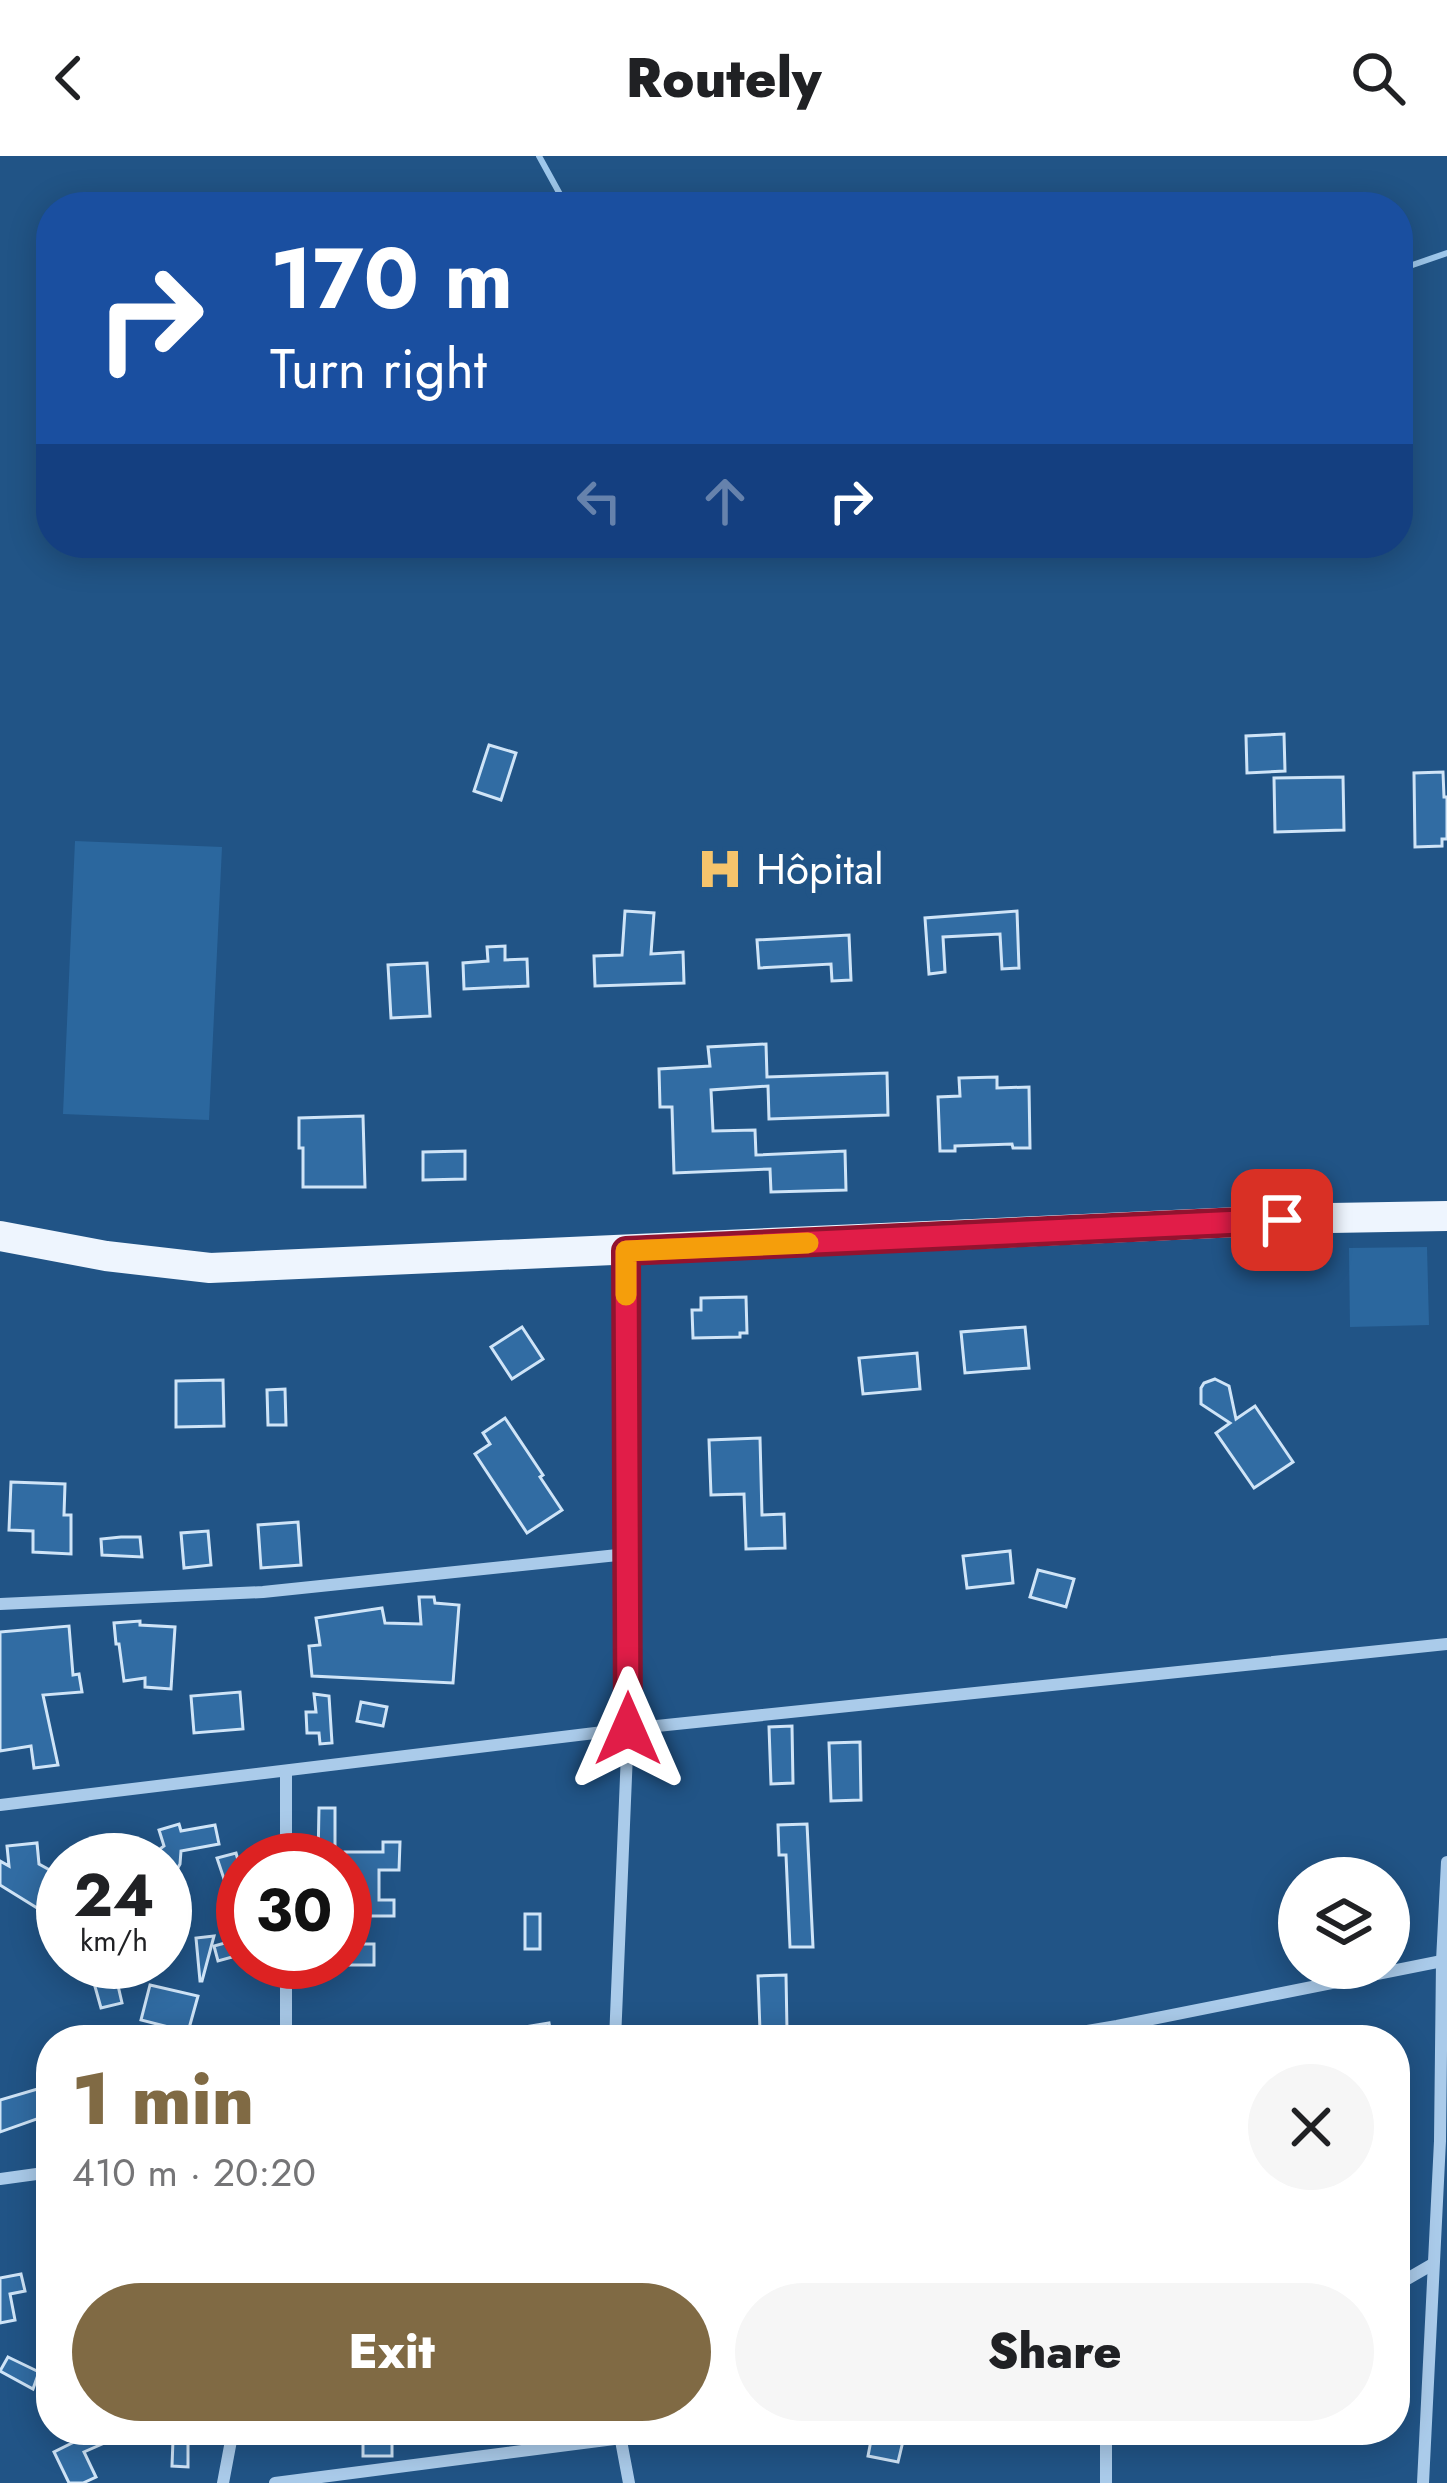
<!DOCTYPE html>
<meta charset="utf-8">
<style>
:root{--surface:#fff;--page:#f6f6f6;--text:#202124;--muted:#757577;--accent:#806a44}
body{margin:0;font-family:Jost,sans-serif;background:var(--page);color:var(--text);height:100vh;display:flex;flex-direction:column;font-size:45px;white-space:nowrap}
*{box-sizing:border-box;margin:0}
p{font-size:39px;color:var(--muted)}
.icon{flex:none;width:66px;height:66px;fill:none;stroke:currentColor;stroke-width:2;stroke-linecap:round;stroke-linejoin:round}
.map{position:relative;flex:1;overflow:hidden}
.drawer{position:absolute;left:36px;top:1869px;width:1374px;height:420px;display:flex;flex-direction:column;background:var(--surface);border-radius:48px;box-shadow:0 6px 30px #0003}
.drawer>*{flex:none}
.hud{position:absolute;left:36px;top:36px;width:1377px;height:366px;border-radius:48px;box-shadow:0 6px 30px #0003;background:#1a4fa0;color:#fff;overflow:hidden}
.controls{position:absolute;left:1278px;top:1701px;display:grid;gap:24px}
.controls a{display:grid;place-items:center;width:132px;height:132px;border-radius:50%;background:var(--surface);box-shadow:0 6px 30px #0003;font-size:60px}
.speed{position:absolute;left:36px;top:1677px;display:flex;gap:24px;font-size:60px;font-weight:700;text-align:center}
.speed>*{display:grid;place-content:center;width:156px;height:156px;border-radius:50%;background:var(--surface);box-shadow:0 6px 30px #0003;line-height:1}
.speed small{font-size:30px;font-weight:400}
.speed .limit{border:18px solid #d22;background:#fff;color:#111}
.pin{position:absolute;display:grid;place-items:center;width:102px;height:102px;color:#fff;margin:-51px;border-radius:24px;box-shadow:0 6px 18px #0006}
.me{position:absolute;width:132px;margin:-66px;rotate:0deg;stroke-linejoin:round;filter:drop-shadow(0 0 9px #0008)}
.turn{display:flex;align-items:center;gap:42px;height:252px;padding:0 36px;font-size:54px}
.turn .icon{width:156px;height:156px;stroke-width:2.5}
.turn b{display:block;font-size:84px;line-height:102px}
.lanes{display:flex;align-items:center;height:114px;padding:0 36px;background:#0003;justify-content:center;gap:60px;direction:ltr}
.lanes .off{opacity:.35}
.round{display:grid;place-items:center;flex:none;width:126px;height:126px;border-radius:63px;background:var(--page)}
.summary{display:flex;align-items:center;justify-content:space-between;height:204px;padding:0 36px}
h1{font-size:72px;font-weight:800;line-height:90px;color:var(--accent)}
.cta{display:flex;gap:24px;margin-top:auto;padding:24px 36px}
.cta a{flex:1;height:138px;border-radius:72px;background:var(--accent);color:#fff;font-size:48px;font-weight:800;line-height:138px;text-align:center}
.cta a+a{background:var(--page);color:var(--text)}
header{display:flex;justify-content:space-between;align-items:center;height:156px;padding:0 36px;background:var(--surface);font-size:54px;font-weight:800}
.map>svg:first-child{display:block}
.green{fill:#2b679e}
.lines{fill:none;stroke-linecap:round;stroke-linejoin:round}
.stream{stroke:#9ec7eb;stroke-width:6}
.building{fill:#316ca3;stroke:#cfe4f7;stroke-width:3}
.street{stroke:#aacbea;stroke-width:12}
.primary{stroke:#eef5fe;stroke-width:30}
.route-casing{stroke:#92132f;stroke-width:30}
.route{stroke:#e11d48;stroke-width:21}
.slow{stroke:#f59e0b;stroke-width:21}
.labels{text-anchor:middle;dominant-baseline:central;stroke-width:12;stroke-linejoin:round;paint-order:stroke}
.poi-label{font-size:42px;fill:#fff;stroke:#215486;text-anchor:start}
</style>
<header><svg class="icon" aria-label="back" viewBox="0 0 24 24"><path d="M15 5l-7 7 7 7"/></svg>Routely<svg class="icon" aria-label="search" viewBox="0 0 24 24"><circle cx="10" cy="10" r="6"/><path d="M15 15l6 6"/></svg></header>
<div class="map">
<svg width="1447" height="2327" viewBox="0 0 1447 2327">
<rect width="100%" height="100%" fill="#215486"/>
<g class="green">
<path d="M 75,685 L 222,691 L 209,964 L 63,958 Z"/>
<path d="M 1427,1091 L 1429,1169 L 1350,1171 L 1349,1092 Z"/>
</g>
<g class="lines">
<g class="stream">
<path d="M 539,0 L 567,51"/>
<path d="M 1398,114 L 1447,97"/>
</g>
</g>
<g class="building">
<path d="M 1284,578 L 1285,615 L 1247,617 L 1246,580 Z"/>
<path d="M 489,589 L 516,597 L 501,644 L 474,635 Z"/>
<path d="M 1443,616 L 1444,641 L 1447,641 L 1447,683 L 1442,683 L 1442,690 L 1415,691 L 1414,617 Z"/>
<path d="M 1343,621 L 1344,674 L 1275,676 L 1274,622 Z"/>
<path d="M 625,755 L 654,757 L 651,798 L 683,796 L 684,827 L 595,830 L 594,800 L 622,799 Z"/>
<path d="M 1017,755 L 1019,812 L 1002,813 L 1000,778 L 943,781 L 945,816 L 929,818 L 925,762 Z"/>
<path d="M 849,779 L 851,824 L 832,825 L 831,808 L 759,812 L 757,784 Z"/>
<path d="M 505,790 L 505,804 L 527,803 L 528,830 L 464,833 L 463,807 L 488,805 L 487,791 Z"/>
<path d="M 427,807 L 430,860 L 391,862 L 388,809 Z"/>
<path d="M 766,888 L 767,921 L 887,917 L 888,959 L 769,963 L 768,930 L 711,934 L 713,975 L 755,974 L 756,999 L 845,995 L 846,1034 L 771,1036 L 770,1013 L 674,1017 L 672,951 L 660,951 L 659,913 L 710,910 L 708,891 Z"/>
<path d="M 997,921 L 997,932 L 1029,931 L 1030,992 L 1013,992 L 1012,988 L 955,990 L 955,995 L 940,995 L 938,941 L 960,940 L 959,922 Z"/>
<path d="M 363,960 L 365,1031 L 303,1031 L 303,992 L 299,992 L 299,962 Z"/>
<path d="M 465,995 L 465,1023 L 423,1024 L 423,996 Z"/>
<path d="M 746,1141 L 747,1177 L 740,1177 L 740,1181 L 693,1182 L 692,1154 L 701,1154 L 701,1142 Z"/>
<path d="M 522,1171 L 543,1203 L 512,1223 L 491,1191 Z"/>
<path d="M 1025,1171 L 1029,1212 L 965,1217 L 961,1176 Z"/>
<path d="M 917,1197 L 920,1233 L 863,1238 L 859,1202 Z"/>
<path d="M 1215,1223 L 1229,1230 L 1236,1263 L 1255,1250 L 1293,1306 L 1254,1332 L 1216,1277 L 1230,1267 L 1201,1248 L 1201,1232 L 1204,1227 Z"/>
<path d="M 223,1224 L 224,1270 L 176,1271 L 176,1225 Z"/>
<path d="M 285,1233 L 286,1269 L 268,1269 L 267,1234 Z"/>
<path d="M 505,1262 L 543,1319 L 540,1321 L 562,1354 L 527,1377 L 475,1298 L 490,1288 L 483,1277 Z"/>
<path d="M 760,1282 L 762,1359 L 784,1358 L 785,1392 L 746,1393 L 744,1338 L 711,1339 L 709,1284 Z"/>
<path d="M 11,1326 L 65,1328 L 64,1359 L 71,1359 L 71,1398 L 33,1396 L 33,1375 L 9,1374 Z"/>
<path d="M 298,1366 L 301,1409 L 261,1412 L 258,1369 Z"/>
<path d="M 208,1375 L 211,1409 L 184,1412 L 181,1377 Z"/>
<path d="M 121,1381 L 140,1381 L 142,1401 L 102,1399 L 101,1383 Z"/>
<path d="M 1010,1395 L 1013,1427 L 967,1432 L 963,1400 Z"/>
<path d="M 1038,1414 L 1074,1423 L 1066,1451 L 1030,1441 Z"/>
<path d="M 419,1441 L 434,1441 L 435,1447 L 459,1449 L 453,1527 L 312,1520 L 309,1490 L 320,1489 L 316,1462 L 382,1452 L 385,1467 L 421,1468 Z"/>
<path d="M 140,1465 L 140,1469 L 175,1471 L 171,1533 L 145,1531 L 145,1522 L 124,1525 L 119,1488 L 116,1488 L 114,1467 Z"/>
<path d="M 69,1470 L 73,1519 L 79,1518 L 82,1536 L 43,1539 L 58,1609 L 34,1612 L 31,1590 L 0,1595 L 0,1476 Z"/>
<path d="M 240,1536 L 243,1573 L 194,1577 L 191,1540 Z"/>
<path d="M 314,1538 L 329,1540 L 332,1587 L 320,1588 L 319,1577 L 307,1577 L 306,1556 L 316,1556 Z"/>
<path d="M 361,1546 L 387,1551 L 383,1570 L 357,1565 Z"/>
<path d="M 792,1570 L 793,1627 L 771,1628 L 769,1571 Z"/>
<path d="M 860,1586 L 861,1644 L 831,1645 L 829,1587 Z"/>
<path d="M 319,1652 L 335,1652 L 335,1704 L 318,1704 Z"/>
<path d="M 179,1668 L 181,1675 L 215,1669 L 219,1688 L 181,1695 L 180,1708 L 165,1735 L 165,1704 L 145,1704 L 164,1690 L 159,1674 Z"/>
<path d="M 807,1668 L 813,1791 L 790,1791 L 786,1699 L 779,1699 L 778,1669 Z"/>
<path d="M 383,1686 L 400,1686 L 399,1714 L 379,1714 L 379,1744 L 394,1744 L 394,1760 L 364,1760 L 364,1737 L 345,1737 L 345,1696 L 383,1696 Z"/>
<path d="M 37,1687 L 39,1708 L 57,1718 L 63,1733 L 63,1768 L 0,1729 L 0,1705 L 9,1710 L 7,1690 Z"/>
<path d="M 236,1697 L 242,1718 L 224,1723 L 217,1702 Z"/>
<rect x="525" y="1758" width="15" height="35"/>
<path d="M 214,1780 L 202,1825 L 200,1825 L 196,1782 Z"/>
<path d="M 243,1782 L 243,1798 L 218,1805 L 214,1790 Z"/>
<rect x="345" y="1788" width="29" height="21"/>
<path d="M 786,1819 L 787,1874 L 760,1875 L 758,1820 Z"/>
<path d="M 116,1821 L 122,1847 L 101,1852 L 94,1827 Z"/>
<path d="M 150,1829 L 198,1840 L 188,1876 L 141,1864 Z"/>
<path d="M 549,1867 L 552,1884 L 494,1884 L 494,1876 Z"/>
<path d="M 51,1929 L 51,1958 L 0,1976 L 0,1944 Z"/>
<path d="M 21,2118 L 25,2135 L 10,2138 L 15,2164 L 0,2167 L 0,2122 Z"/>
<path d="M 8,2201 L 39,2216 L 33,2233 L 0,2215 Z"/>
<path d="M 78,2274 L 105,2274 L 109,2285 L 84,2296 L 96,2321 L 83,2327 L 69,2327 L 54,2296 L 82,2282 Z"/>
<rect x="363" y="2274" width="29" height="26"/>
<path d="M 873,2274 L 904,2281 L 898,2306 L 868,2300 Z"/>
<path d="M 173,2284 L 188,2284 L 188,2311 L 172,2310 Z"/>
</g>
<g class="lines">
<g class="street">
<path d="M 0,1448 L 263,1436 L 627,1398"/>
<path d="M 0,1649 L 628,1573 L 1447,1488"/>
<path d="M 286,1704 L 286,1616"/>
<path d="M 286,1884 L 286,1806"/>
<path d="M 615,1884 L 628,1573 L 625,1095"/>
<path d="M 1034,1884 L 1117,1870 L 1442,1805"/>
<path d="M 0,2023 L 51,2016"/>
<path d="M 1395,2130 L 1433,2108"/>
<path d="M 619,2274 L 629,2327"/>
<path d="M 223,2327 L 233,2274"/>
<path d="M 275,2327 L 684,2274"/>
<path d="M 1106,2327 L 1106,2274"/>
<path d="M 1423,2327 L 1440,1985 L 1442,1805 L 1447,1706"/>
</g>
<path class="primary" d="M 0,1080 L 106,1100 L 210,1112 L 1330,1062 L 1447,1060"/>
</g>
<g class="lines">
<g class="route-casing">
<path id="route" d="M 628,1573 L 626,1095 L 1282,1064"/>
</g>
<use href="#route" class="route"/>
<path class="slow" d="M 626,1139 L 626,1095 L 808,1087"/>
</g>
<defs>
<g id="hospital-bare" transform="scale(3.6)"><path d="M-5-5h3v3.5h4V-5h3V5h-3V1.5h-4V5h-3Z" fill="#f6c46c" stroke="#215486" stroke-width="2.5" paint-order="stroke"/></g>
</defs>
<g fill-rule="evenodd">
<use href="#hospital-bare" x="720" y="713"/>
</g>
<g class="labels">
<g class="poi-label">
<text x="756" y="713">Hôpital</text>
</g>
</g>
</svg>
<div class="controls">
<a><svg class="icon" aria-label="layers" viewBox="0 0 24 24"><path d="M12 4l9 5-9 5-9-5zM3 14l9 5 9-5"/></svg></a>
</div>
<div class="speed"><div>24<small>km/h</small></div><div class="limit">30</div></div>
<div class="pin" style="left:1282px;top:1064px;background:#d93025"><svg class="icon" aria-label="arrive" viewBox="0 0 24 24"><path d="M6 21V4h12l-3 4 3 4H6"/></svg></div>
<svg class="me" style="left:628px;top:1573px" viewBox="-20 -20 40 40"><path d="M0-17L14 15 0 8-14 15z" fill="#e11d48" stroke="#fff" stroke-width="4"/></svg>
<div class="hud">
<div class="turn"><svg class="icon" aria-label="right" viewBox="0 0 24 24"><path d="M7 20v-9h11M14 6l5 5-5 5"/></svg><div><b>170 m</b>Turn right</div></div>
<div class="lanes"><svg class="icon off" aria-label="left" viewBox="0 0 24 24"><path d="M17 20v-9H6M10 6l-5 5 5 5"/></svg><svg class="icon off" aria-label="ahead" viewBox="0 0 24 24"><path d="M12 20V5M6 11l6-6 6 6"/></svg><svg class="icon" aria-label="right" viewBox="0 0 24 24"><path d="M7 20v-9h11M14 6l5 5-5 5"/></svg></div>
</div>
<section class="drawer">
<div class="summary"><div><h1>1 min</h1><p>410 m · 20:20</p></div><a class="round"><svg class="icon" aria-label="close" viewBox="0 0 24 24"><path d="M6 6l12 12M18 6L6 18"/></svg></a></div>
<div class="cta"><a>Exit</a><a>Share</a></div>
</section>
</div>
